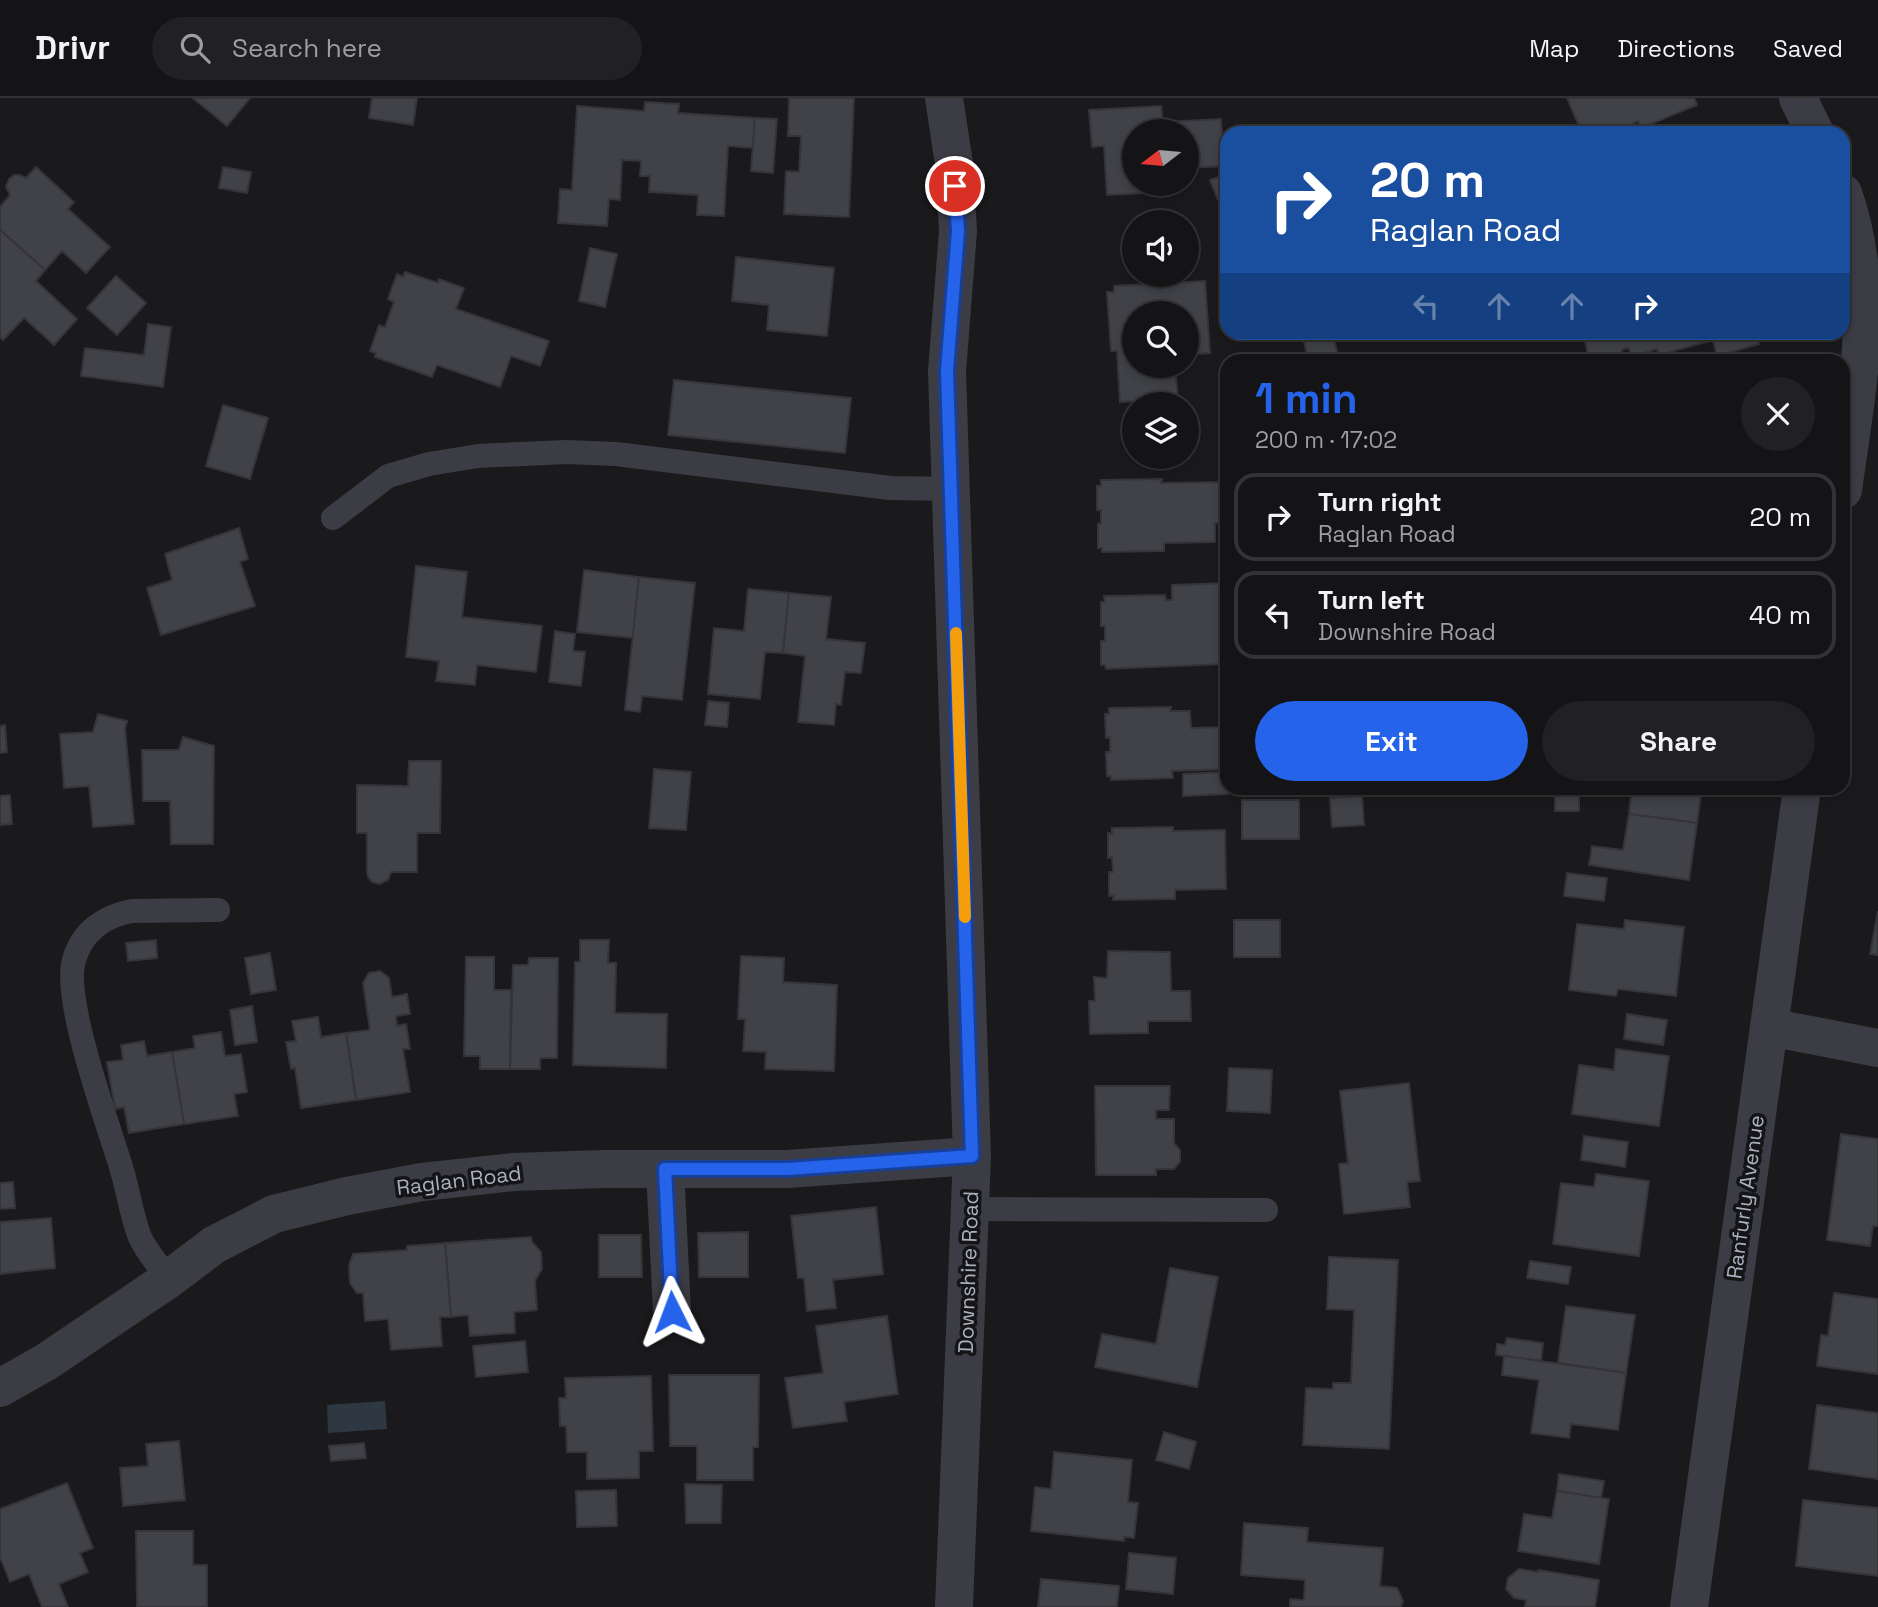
<!DOCTYPE html>
<meta charset="utf-8">
<style>
:root{--surface:#141416;--page:#212123;--text:#f1f3f6;--muted:#9d9ea1;--line:#333335;--accent:#2563eb}
body{margin:0;font-family:"Space Grotesk",sans-serif;background:var(--page);color:var(--text);height:100vh;display:flex;flex-direction:column;font-size:26px;white-space:nowrap}
*{box-sizing:border-box;margin:0}
p{font-size:23px;color:var(--muted)}
.icon{flex:none;width:38px;height:38px;fill:none;stroke:currentColor;stroke-width:2;stroke-linecap:round;stroke-linejoin:round}
.map{position:relative;flex:1;overflow:hidden}
.side{position:absolute;left:1220px;top:256px;width:630px;height:441px;display:flex;flex-direction:column;background:var(--surface);border-radius:21px;box-shadow:0 4px 10px #0003,0 0 0 2px var(--line)}
.side>*{flex:none}
.banner{position:absolute;left:1220px;top:28px;width:630px;height:214px;border-radius:21px;box-shadow:0 4px 10px #0003,0 0 0 2px var(--line);background:#1a4fa0;color:#fff;overflow:hidden}
.needle{width:46px;rotate:254deg}
.fabs{position:absolute;left:1122px;top:21px;display:grid;gap:14px}
.fabs a{display:grid;place-items:center;width:77px;height:77px;border-radius:50%;background:var(--surface);box-shadow:0 4px 10px #0003,0 0 0 2px var(--line);font-size:35px}
.pin{position:absolute;display:grid;place-items:center;width:60px;height:60px;color:#fff;margin:-30px;border:4px solid #fff;border-radius:50%;box-shadow:0 2px 7px #0007}
.me{position:absolute;width:77px;margin:-38px;rotate:357deg;stroke-linejoin:round;filter:drop-shadow(0 0 5px #0008)}
.turn{display:flex;align-items:center;gap:24px;height:147px;padding:0 35px;font-size:32px}
.turn .icon{width:91px;height:91px;stroke-width:2.5}
.turn b{display:block;font-size:49px;line-height:60px}
.lanes{display:flex;align-items:center;height:66px;padding:0 35px;background:#0003;justify-content:center;gap:35px;direction:ltr}
.lanes .off{opacity:.35}
.round{display:grid;place-items:center;flex:none;width:74px;height:74px;border-radius:37px;background:var(--page)}
.headline{display:flex;align-items:center;justify-content:space-between;height:119px;padding:0 35px}
h1{font-size:42px;font-weight:700;line-height:52px;color:var(--accent)}
.action{display:flex;gap:14px;margin-top:auto;padding:14px 35px}
.action a{flex:1;height:80px;border-radius:42px;background:var(--accent);color:#fff;font-size:28px;font-weight:700;line-height:80px;text-align:center}
.action a+a{background:var(--page);color:var(--text)}
ul{padding:0;list-style:none}
li{display:flex;align-items:center;gap:21px;height:88px;margin:0 14px 10px;padding:0 21px;border:4px solid var(--line);border-radius:21px}
li div{flex:1}
li b{display:block;font-size:26px}
li em{font-style:normal}
header{display:flex;align-items:center;gap:42px;box-sizing:border-box;height:98px;padding:0 35px;background:var(--surface);border-bottom:2px solid var(--line)}
header strong{font-size:33px}
nav{display:flex;gap:38px;margin-inline-start:auto;font-size:24px}
.search{width:490px;height:63px;background:var(--page);display:flex;align-items:center;gap:18px;box-sizing:border-box;padding:0 24px;border-radius:38px;color:var(--muted);font-size:26px}
.map>svg:first-child{display:block}
.water{fill:#2e3842}
.building{fill:#414247;stroke:#343439;stroke-width:2}
.lines{fill:none;stroke-linecap:round;stroke-linejoin:round}
.service{stroke:#3c3d44;stroke-width:24}
.minor{stroke:#3c3d44;stroke-width:38}
.route-casing{stroke:#184099;stroke-width:18}
.route{stroke:#2563eb;stroke-width:12}
.slow{stroke:#f59e0b;stroke-width:12}
.labels{text-anchor:middle;dominant-baseline:central;stroke-width:7;stroke-linejoin:round;paint-order:stroke}
.street-label{font-size:21px;fill:#abb0bd;stroke:#151518}
</style>
<header>
<strong>Drivr</strong>
<div class="search"><svg class="icon" aria-label="search" viewBox="0 0 24 24"><circle cx="10" cy="10" r="6"/><path d="M15 15l6 6"/></svg>Search here</div>
<nav><a>Map</a><a>Directions</a><a>Saved</a></nav>
</header>
<div class="map">
<svg width="1878" height="1509" viewBox="0 0 1878 1509">
<rect width="100%" height="100%" fill="#1a1a1d"/>
<path class="water" d="M 385,1303 L 387,1331 L 328,1335 L 327,1307 Z"/>
<g class="building">
<path d="M 193,0 L 250,0 L 227,28 Z"/>
<path d="M 372,0 L 417,0 L 413,27 L 369,20 Z"/>
<path d="M 789,0 L 854,0 L 849,119 L 784,116 L 786,73 L 799,74 L 801,38 L 788,38 Z"/>
<path d="M 1567,0 L 1694,0 L 1697,7 L 1641,30 L 1638,23 L 1625,29 L 1628,35 L 1582,35 Z"/>
<path d="M 645,4 L 679,6 L 678,15 L 755,20 L 753,50 L 728,48 L 724,118 L 697,117 L 698,97 L 649,94 L 650,78 L 640,78 L 641,63 L 622,62 L 620,102 L 609,101 L 607,128 L 558,125 L 560,91 L 572,92 L 577,8 L 644,13 Z"/>
<path d="M 1161,8 L 1163,24 L 1221,21 L 1224,68 L 1186,70 L 1186,33 L 1134,33 L 1134,86 L 1166,86 L 1167,94 L 1107,97 L 1104,48 L 1092,49 L 1089,12 Z"/>
<path d="M 755,20 L 777,21 L 773,75 L 751,73 Z"/>
<path d="M 36,69 L 74,104 L 68,111 L 110,149 L 86,175 L 62,153 L 45,172 L 0,132 L 0,109 L 10,97 L 6,89 L 9,81 L 14,77 L 20,77 L 26,80 Z"/>
<path d="M 223,69 L 251,74 L 247,95 L 219,90 Z"/>
<path d="M 1227,76 L 1227,98 L 1218,102 L 1210,82 Z"/>
<path d="M 0,132 L 45,172 L 36,183 L 77,221 L 54,247 L 24,220 L 3,242 L 0,239 Z"/>
<path d="M 590,150 L 617,156 L 605,209 L 579,203 Z"/>
<path d="M 736,159 L 834,170 L 827,238 L 767,232 L 769,207 L 732,203 Z"/>
<path d="M 405,174 L 438,185 L 439,181 L 464,190 L 456,211 L 549,243 L 540,268 L 511,258 L 500,289 L 437,267 L 432,279 L 375,259 L 376,255 L 370,253 L 379,227 L 385,229 L 394,204 L 388,201 L 397,176 L 403,179 Z"/>
<path d="M 116,178 L 146,205 L 117,237 L 87,210 Z"/>
<path d="M 1205,183 L 1210,255 L 1186,257 L 1186,215 L 1134,215 L 1134,268 L 1175,268 L 1178,301 L 1120,304 L 1117,253 L 1111,253 L 1107,194 L 1114,194 L 1114,188 Z"/>
<path d="M 148,226 L 171,229 L 163,289 L 81,278 L 85,250 L 144,257 Z"/>
<path d="M 1583,234 L 1756,234 L 1759,246 L 1717,258 L 1713,242 L 1659,257 L 1657,251 L 1631,259 L 1629,250 L 1623,251 L 1616,262 L 1593,262 L 1589,261 Z"/>
<path d="M 1333,237 L 1338,258 L 1308,262 L 1304,243 Z"/>
<path d="M 674,282 L 851,300 L 845,355 L 668,337 Z"/>
<path d="M 223,307 L 268,320 L 250,381 L 206,368 Z"/>
<path d="M 1162,381 L 1161,385 L 1227,384 L 1227,425 L 1215,425 L 1215,444 L 1164,445 L 1164,453 L 1102,454 L 1102,450 L 1098,450 L 1098,426 L 1101,426 L 1101,412 L 1097,412 L 1097,388 L 1101,388 L 1101,382 Z"/>
<path d="M 239,430 L 248,461 L 240,464 L 255,508 L 161,537 L 147,490 L 172,482 L 165,456 Z"/>
<path d="M 416,468 L 467,474 L 462,519 L 542,528 L 536,574 L 477,567 L 475,587 L 436,583 L 439,563 L 406,559 Z"/>
<path d="M 584,472 L 639,479 L 633,540 L 577,534 Z"/>
<path d="M 639,479 L 695,485 L 682,602 L 642,598 L 640,614 L 625,612 Z"/>
<path d="M 1227,485 L 1227,533 L 1222,533 L 1223,566 L 1106,571 L 1105,567 L 1101,567 L 1101,543 L 1105,543 L 1105,528 L 1101,528 L 1101,504 L 1105,504 L 1104,498 L 1165,497 L 1166,502 L 1172,502 L 1172,487 Z"/>
<path d="M 748,491 L 789,495 L 783,555 L 765,554 L 760,601 L 708,596 L 714,530 L 744,533 Z"/>
<path d="M 789,495 L 831,499 L 826,541 L 865,545 L 861,575 L 845,574 L 841,607 L 836,606 L 834,627 L 798,624 L 805,558 L 783,555 Z"/>
<path d="M 555,533 L 575,536 L 573,553 L 585,554 L 581,588 L 549,584 Z"/>
<path d="M 708,603 L 729,605 L 727,629 L 705,627 Z"/>
<path d="M 1171,609 L 1170,613 L 1190,613 L 1191,630 L 1227,629 L 1227,671 L 1172,673 L 1173,680 L 1111,682 L 1111,678 L 1107,678 L 1106,654 L 1110,654 L 1110,639 L 1106,640 L 1105,616 L 1109,616 L 1109,610 Z"/>
<path d="M 98,616 L 127,623 L 125,631 L 134,726 L 93,729 L 89,688 L 64,690 L 60,636 L 93,634 Z"/>
<path d="M 5,627 L 7,654 L 0,655 L 0,628 Z"/>
<path d="M 183,639 L 214,648 L 213,746 L 171,746 L 170,703 L 143,703 L 142,652 L 179,652 Z"/>
<path d="M 409,663 L 441,663 L 440,735 L 417,735 L 417,774 L 391,774 L 388,782 L 379,786 L 372,784 L 368,779 L 367,773 L 367,735 L 357,735 L 357,687 L 408,688 Z"/>
<path d="M 654,671 L 691,674 L 686,732 L 649,730 Z"/>
<path d="M 1227,674 L 1228,696 L 1183,698 L 1183,676 Z"/>
<rect x="1555" y="690" width="24" height="23"/>
<path d="M 1632,690 L 1702,690 L 1697,725 L 1629,716 Z"/>
<path d="M 10,697 L 12,726 L 0,727 L 0,698 Z"/>
<path d="M 1362,698 L 1364,727 L 1332,729 L 1330,700 Z"/>
<rect x="1242" y="702" width="57" height="39"/>
<path d="M 1629,716 L 1697,725 L 1689,782 L 1589,767 L 1592,748 L 1623,752 Z"/>
<path d="M 1173,729 L 1173,733 L 1225,732 L 1226,791 L 1175,792 L 1175,801 L 1113,802 L 1114,797 L 1109,798 L 1109,774 L 1113,774 L 1112,759 L 1108,760 L 1108,735 L 1112,736 L 1112,730 Z"/>
<path d="M 1567,775 L 1607,780 L 1604,803 L 1564,798 Z"/>
<path d="M 1878,813 L 1878,857 L 1870,856 Z"/>
<rect x="1234" y="822" width="46" height="37"/>
<path d="M 1625,822 L 1684,829 L 1676,898 L 1618,891 L 1616,898 L 1569,892 L 1577,826 L 1624,831 Z"/>
<path d="M 156,842 L 157,860 L 128,863 L 126,845 Z"/>
<path d="M 580,842 L 609,842 L 608,865 L 616,865 L 615,915 L 667,916 L 666,970 L 573,967 L 575,864 L 580,864 Z"/>
<path d="M 1108,853 L 1170,854 L 1171,893 L 1190,893 L 1191,923 L 1148,923 L 1148,935 L 1090,936 L 1089,903 L 1095,903 L 1094,879 L 1107,880 Z"/>
<path d="M 270,855 L 276,892 L 251,896 L 245,860 Z"/>
<path d="M 741,858 L 784,860 L 783,884 L 837,887 L 834,973 L 765,971 L 766,954 L 743,953 L 745,921 L 738,921 Z"/>
<path d="M 466,859 L 494,859 L 494,892 L 511,892 L 510,971 L 480,971 L 480,958 L 464,958 Z"/>
<path d="M 529,860 L 558,860 L 557,960 L 540,960 L 540,971 L 510,971 L 513,867 L 528,867 Z"/>
<path d="M 380,873 L 389,880 L 392,899 L 407,896 L 410,916 L 396,918 L 397,928 L 406,926 L 410,951 L 403,951 L 410,994 L 356,1002 L 346,935 L 370,932 L 363,885 L 369,875 Z"/>
<path d="M 252,908 L 257,944 L 235,947 L 230,912 Z"/>
<path d="M 1627,916 L 1667,922 L 1663,947 L 1624,941 Z"/>
<path d="M 318,919 L 321,939 L 346,935 L 356,1002 L 301,1010 L 295,970 L 291,971 L 286,944 L 296,943 L 292,923 Z"/>
<path d="M 221,934 L 225,958 L 241,956 L 247,994 L 234,996 L 238,1018 L 184,1026 L 172,954 L 195,950 L 193,938 Z"/>
<path d="M 144,943 L 147,958 L 172,954 L 184,1026 L 129,1035 L 124,1009 L 115,1011 L 107,964 L 123,962 L 121,947 Z"/>
<path d="M 1616,951 L 1669,958 L 1659,1028 L 1572,1016 L 1579,967 L 1614,972 Z"/>
<path d="M 1229,970 L 1272,972 L 1270,1015 L 1227,1013 Z"/>
<path d="M 1409,985 L 1420,1083 L 1407,1084 L 1410,1109 L 1344,1116 L 1339,1066 L 1348,1065 L 1340,993 Z"/>
<path d="M 1095,988 L 1170,988 L 1169,1012 L 1156,1012 L 1156,1021 L 1174,1021 L 1174,1045 L 1180,1052 L 1180,1064 L 1174,1071 L 1156,1071 L 1156,1077 L 1096,1077 Z"/>
<path d="M 1841,1036 L 1878,1041 L 1878,1128 L 1873,1128 L 1870,1148 L 1827,1142 Z"/>
<path d="M 1584,1038 L 1628,1044 L 1625,1069 L 1581,1062 Z"/>
<path d="M 1596,1076 L 1649,1083 L 1639,1158 L 1553,1146 L 1561,1085 L 1594,1089 Z"/>
<path d="M 13,1084 L 15,1110 L 0,1111 L 0,1085 Z"/>
<path d="M 876,1109 L 883,1176 L 833,1182 L 836,1210 L 807,1213 L 804,1180 L 798,1180 L 791,1118 Z"/>
<path d="M 51,1120 L 55,1170 L 0,1176 L 0,1124 Z"/>
<path d="M 748,1134 L 748,1179 L 699,1179 L 698,1135 Z"/>
<path d="M 599,1137 L 641,1137 L 642,1179 L 599,1179 Z"/>
<path d="M 531,1139 L 532,1144 L 541,1154 L 542,1171 L 535,1183 L 537,1212 L 514,1214 L 515,1235 L 470,1238 L 468,1217 L 451,1219 L 445,1145 Z"/>
<path d="M 445,1145 L 451,1219 L 440,1219 L 442,1248 L 391,1252 L 388,1221 L 365,1223 L 363,1195 L 357,1195 L 350,1185 L 349,1168 L 353,1156 L 407,1152 L 407,1148 Z"/>
<path d="M 1329,1159 L 1398,1162 L 1389,1351 L 1303,1347 L 1306,1290 L 1333,1291 L 1333,1285 L 1351,1285 L 1354,1212 L 1327,1211 Z"/>
<path d="M 1530,1163 L 1571,1169 L 1568,1186 L 1527,1180 Z"/>
<path d="M 1170,1170 L 1218,1179 L 1197,1289 L 1095,1269 L 1102,1236 L 1156,1246 Z"/>
<path d="M 1834,1195 L 1878,1201 L 1878,1276 L 1817,1268 L 1821,1237 L 1828,1238 Z"/>
<path d="M 1566,1208 L 1635,1217 L 1626,1275 L 1558,1265 Z"/>
<path d="M 887,1218 L 898,1296 L 844,1304 L 847,1323 L 793,1330 L 785,1280 L 823,1275 L 816,1228 Z"/>
<path d="M 1507,1240 L 1543,1245 L 1541,1263 L 1496,1257 L 1497,1246 L 1505,1247 Z"/>
<path d="M 525,1243 L 528,1274 L 476,1279 L 473,1248 Z"/>
<path d="M 1504,1258 L 1626,1275 L 1618,1332 L 1571,1326 L 1569,1340 L 1531,1335 L 1539,1282 L 1502,1277 Z"/>
<path d="M 669,1277 L 759,1277 L 758,1349 L 753,1349 L 753,1382 L 697,1382 L 697,1348 L 670,1348 Z"/>
<path d="M 651,1278 L 653,1353 L 639,1353 L 639,1380 L 587,1381 L 587,1354 L 567,1354 L 566,1328 L 560,1328 L 559,1300 L 566,1300 L 565,1280 Z"/>
<path d="M 1817,1307 L 1878,1315 L 1878,1381 L 1809,1371 Z"/>
<path d="M 1164,1334 L 1196,1344 L 1189,1371 L 1156,1362 Z"/>
<path d="M 179,1343 L 185,1402 L 123,1408 L 120,1370 L 148,1368 L 146,1346 Z"/>
<path d="M 364,1345 L 366,1360 L 331,1363 L 329,1348 Z"/>
<path d="M 1054,1354 L 1132,1362 L 1128,1404 L 1138,1405 L 1134,1440 L 1124,1439 L 1124,1443 L 1031,1433 L 1035,1389 L 1051,1391 Z"/>
<path d="M 1559,1376 L 1604,1383 L 1601,1400 L 1557,1393 Z"/>
<path d="M 67,1385 L 93,1450 L 80,1455 L 88,1474 L 59,1486 L 68,1509 L 42,1509 L 29,1476 L 10,1484 L 0,1459 L 0,1411 Z"/>
<path d="M 685,1386 L 722,1387 L 721,1425 L 686,1425 Z"/>
<path d="M 616,1392 L 617,1428 L 577,1429 L 576,1393 Z"/>
<path d="M 1557,1393 L 1609,1401 L 1599,1466 L 1518,1453 L 1524,1416 L 1552,1420 Z"/>
<path d="M 1803,1402 L 1878,1410 L 1878,1478 L 1796,1468 Z"/>
<path d="M 1244,1425 L 1308,1430 L 1307,1444 L 1383,1450 L 1380,1488 L 1397,1490 L 1403,1503 L 1401,1509 L 1290,1509 L 1290,1501 L 1304,1502 L 1305,1482 L 1241,1477 Z"/>
<path d="M 136,1433 L 193,1433 L 193,1467 L 207,1467 L 207,1509 L 137,1509 Z"/>
<path d="M 1129,1455 L 1176,1460 L 1173,1496 L 1126,1491 Z"/>
<path d="M 1519,1471 L 1538,1474 L 1538,1472 L 1599,1482 L 1595,1509 L 1525,1509 L 1526,1502 L 1514,1500 L 1506,1491 L 1508,1480 Z"/>
<path d="M 1041,1481 L 1119,1488 L 1117,1509 L 1038,1509 Z"/>
</g>
<g class="lines">
<g class="service">
<path d="M 333,420 L 388,378 L 429,366 L 478,358 L 566,354 L 616,356 L 890,390 L 952,391"/>
<path d="M 972,1111 L 1266,1112"/>
<path d="M 169,1181 C 159,1168 145,1152 139,1137 C 131,1115 128,1091 121,1069 C 108,1026 62,901 74,862 C 82,834 104,818 132,813 L 218,812"/>
</g>
<g class="minor">
<path d="M 944,0 L 954,66 L 958,133 L 947,273 L 972,1058 L 954,1509"/>
<path d="M 1798,0 L 1815,35"/>
<path d="M 1843,95 C 1878,195 1857,290 1843,392"/>
<path d="M 1769,929 L 1878,950"/>
<path d="M 665,1071 L 672,1214"/>
<path d="M 0,1290 L 46,1264 L 169,1181 L 214,1147 L 274,1116 L 347,1098 L 422,1084 L 513,1074 L 604,1071 L 787,1071 L 972,1058"/>
<path d="M 1689,1509 L 1802,690"/>
</g>
</g>
<g class="lines">
<g class="route-casing">
<path id="route" d="M 672,1214 L 665,1071 L 787,1071 L 972,1058 L 947,273 L 958,133 L 955,88"/>
</g>
<use href="#route" class="route"/>
<path class="slow" d="M 956,535 L 965,819"/>
</g>
<g class="labels">
<g class="street-label">
<text transform="translate(459 1082) rotate(-7)">Raglan Road</text>
<text transform="translate(1745 1099) rotate(-82)">Ranfurly Avenue</text>
<text transform="translate(968 1174) rotate(-88)">Downshire Road</text>
</g>
</g>
</svg>
<div class="fabs">
<a><svg class="needle" viewBox="-14 -14 28 28"><path d="M0-13l5 13h-10z" fill="#e53935"/><path d="M0 13l5-13h-10z" fill="#9d9ea1"/></svg></a>
<a><svg class="icon" aria-label="sound" viewBox="0 0 24 24"><path d="M4 9h4l5-4v14l-5-4H4zM17 9q2 3 0 6"/></svg></a>
<a><svg class="icon" aria-label="search" viewBox="0 0 24 24"><circle cx="10" cy="10" r="6"/><path d="M15 15l6 6"/></svg></a>
<a><svg class="icon" aria-label="layers" viewBox="0 0 24 24"><path d="M12 4l9 5-9 5-9-5zM3 14l9 5 9-5"/></svg></a>
</div>
<div class="pin" style="left:955px;top:88px;background:#d93025"><svg class="icon" aria-label="arrive" viewBox="0 0 24 24"><path d="M6 21V4h12l-3 4 3 4H6"/></svg></div>
<svg class="me" style="left:672px;top:1214px" viewBox="-20 -20 40 40"><path d="M0-17L14 15 0 8-14 15z" fill="#2563eb" stroke="#fff" stroke-width="4"/></svg>
<div class="banner">
<div class="turn"><svg class="icon" aria-label="right" viewBox="0 0 24 24"><path d="M7 20v-9h11M14 6l5 5-5 5"/></svg><div><b>20 m</b>Raglan Road</div></div>
<div class="lanes"><svg class="icon off" aria-label="left" viewBox="0 0 24 24"><path d="M17 20v-9H6M10 6l-5 5 5 5"/></svg><svg class="icon off" aria-label="ahead" viewBox="0 0 24 24"><path d="M12 20V5M6 11l6-6 6 6"/></svg><svg class="icon off" aria-label="ahead" viewBox="0 0 24 24"><path d="M12 20V5M6 11l6-6 6 6"/></svg><svg class="icon" aria-label="right" viewBox="0 0 24 24"><path d="M7 20v-9h11M14 6l5 5-5 5"/></svg></div>
</div>
<section class="side">
<div class="headline"><div><h1>1 min</h1><p>200 m · 17:02</p></div><a class="round"><svg class="icon" aria-label="close" viewBox="0 0 24 24"><path d="M6 6l12 12M18 6L6 18"/></svg></a></div>
<ul>
<li><svg class="icon" aria-label="right" viewBox="0 0 24 24"><path d="M7 20v-9h11M14 6l5 5-5 5"/></svg><div><b>Turn right</b><p>Raglan Road</p></div><em>20 m</em></li>
<li><svg class="icon" aria-label="left" viewBox="0 0 24 24"><path d="M17 20v-9H6M10 6l-5 5 5 5"/></svg><div><b>Turn left</b><p>Downshire Road</p></div><em>40 m</em></li>
</ul>
<div class="action"><a>Exit</a><a>Share</a></div>
</section>
</div>
